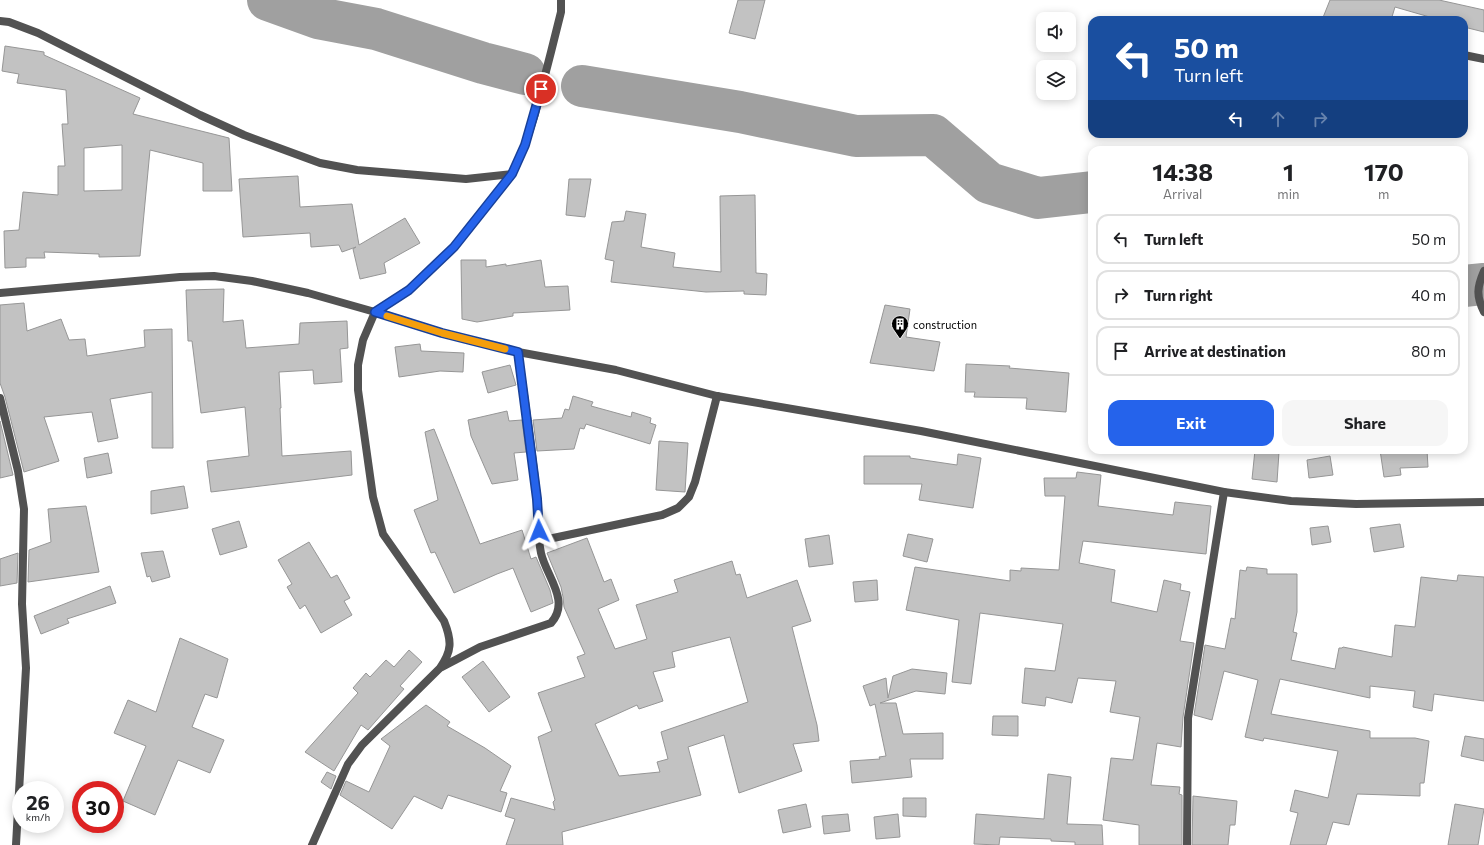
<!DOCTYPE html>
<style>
:root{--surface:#fff;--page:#f6f6f6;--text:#202124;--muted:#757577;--line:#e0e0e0;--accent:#2563eb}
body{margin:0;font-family:Commissioner,sans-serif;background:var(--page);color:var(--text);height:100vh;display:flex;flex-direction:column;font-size:15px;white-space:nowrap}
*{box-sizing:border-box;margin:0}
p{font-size:13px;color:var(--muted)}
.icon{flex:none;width:22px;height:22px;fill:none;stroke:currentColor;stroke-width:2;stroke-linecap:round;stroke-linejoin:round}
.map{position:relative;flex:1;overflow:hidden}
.drawer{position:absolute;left:1088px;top:146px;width:380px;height:308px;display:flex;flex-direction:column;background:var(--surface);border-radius:12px;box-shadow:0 2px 10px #0003}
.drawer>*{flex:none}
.banner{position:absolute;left:1088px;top:16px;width:380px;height:122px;border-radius:12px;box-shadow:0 2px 10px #0003;background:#1a4fa0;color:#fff;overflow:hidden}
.controls{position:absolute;left:1036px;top:12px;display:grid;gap:8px}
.controls a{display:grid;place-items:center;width:40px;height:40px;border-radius:8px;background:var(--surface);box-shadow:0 2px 10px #0003;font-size:20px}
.speed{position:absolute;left:12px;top:781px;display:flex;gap:8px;font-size:20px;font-weight:700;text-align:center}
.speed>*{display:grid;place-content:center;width:52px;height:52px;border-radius:50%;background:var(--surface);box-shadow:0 2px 10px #0003;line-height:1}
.speed small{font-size:10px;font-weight:400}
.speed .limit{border:6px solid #d22;background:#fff;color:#111}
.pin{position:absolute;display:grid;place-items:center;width:34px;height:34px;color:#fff;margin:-17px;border:2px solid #fff;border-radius:50%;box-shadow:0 1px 4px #0007}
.me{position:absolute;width:44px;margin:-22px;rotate:358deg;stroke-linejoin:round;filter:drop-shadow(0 0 3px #0008)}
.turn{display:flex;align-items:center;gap:14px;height:84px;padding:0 20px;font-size:18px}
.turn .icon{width:52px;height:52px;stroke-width:2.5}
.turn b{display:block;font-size:28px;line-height:34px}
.lanes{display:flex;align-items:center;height:38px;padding:0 20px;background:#0003;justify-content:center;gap:20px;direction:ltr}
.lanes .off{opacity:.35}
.eta{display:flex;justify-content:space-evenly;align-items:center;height:68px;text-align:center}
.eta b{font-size:24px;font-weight:700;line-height:28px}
.primary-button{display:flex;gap:8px;margin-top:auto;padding:8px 20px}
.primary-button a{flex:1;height:46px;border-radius:12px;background:var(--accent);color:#fff;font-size:16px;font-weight:700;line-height:46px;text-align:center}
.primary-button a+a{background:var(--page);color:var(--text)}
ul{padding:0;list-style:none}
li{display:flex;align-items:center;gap:12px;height:50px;margin:0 8px 6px;padding:0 12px;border:2px solid var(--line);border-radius:12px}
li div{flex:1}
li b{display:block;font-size:15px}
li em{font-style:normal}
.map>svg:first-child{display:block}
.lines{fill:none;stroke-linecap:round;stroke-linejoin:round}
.river{stroke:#a0a0a0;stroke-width:42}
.building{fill:#c2c2c2;stroke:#969696;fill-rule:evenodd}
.street{stroke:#525252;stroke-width:8}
.route-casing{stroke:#184099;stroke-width:10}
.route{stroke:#2563eb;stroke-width:7}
.slow{stroke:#f59e0b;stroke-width:7}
.labels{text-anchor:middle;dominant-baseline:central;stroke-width:4;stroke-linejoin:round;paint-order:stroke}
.poi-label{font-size:11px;fill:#000;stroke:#fff;text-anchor:start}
</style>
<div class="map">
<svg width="1484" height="845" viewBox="0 0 1484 845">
<rect width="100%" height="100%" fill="#fff"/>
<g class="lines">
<g class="river">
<path d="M 268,0 L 318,18 L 376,29 L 483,63 L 525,74"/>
<path d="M 582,86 L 740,112 L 856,136 L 933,135 L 989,183 L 1038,198 L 1092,192"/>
<path d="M 1464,286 L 1484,284"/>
</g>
</g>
<g class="building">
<path d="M 738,0 L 765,0 L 755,39 L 729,33 Z"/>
<path d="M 1330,0 L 1439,0 L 1484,10 L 1484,32 L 1464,27 L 1464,20 L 1440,20 L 1395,7 L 1391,20 L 1322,20 Z"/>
<path d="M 5,46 L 44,52 L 44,55 L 140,98 L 133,114 L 229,138 L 232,191 L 203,191 L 203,163 L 150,150 L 140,256 L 99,257 L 99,254 L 44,252 L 45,258 L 26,258 L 26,267 L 5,268 L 4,231 L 19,230 L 23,192 L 58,195 L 58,166 L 65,166 L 62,124 L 68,124 L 66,90 L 17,83 L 19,74 L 2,71 ZM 122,145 L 122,190 L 84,191 L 84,148 Z"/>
<path d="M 298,176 L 300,207 L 352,204 L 359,245 L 405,218 L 420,243 L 384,263 L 386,273 L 360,279 L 353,249 L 356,247 L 342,252 L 339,245 L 311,247 L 310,233 L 243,237 L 239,179 Z"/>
<path d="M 569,179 L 591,179 L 585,217 L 566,215 Z"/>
<path d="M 755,195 L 756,273 L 767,274 L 766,295 L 744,294 L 744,291 L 706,292 L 611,282 L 614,261 L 605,259 L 612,222 L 624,221 L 626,211 L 646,214 L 641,247 L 675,253 L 673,267 L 721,272 L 720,196 Z"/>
<path d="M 461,260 L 486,260 L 486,267 L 506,264 L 506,266 L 541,260 L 545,287 L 568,286 L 570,310 L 513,313 L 513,316 L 477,322 L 462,319 Z"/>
<path d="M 224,289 L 223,322 L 243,320 L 246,348 L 299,344 L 300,323 L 347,321 L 348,348 L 340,349 L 342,382 L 314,384 L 313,370 L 279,372 L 281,408 L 280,408 L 282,456 L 351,451 L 352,475 L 211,492 L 207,461 L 249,456 L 245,407 L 201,413 L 192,341 L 188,341 L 186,290 Z"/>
<path d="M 24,303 L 27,331 L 61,319 L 69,340 L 85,339 L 87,356 L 145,347 L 144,330 L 172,329 L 173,448 L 152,448 L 152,392 L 110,399 L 118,438 L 98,442 L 92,412 L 44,417 L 59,461 L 24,472 L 5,397 L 0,383 L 0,305 Z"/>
<path d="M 885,305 L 910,309 L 906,337 L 940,342 L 934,371 L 870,363 Z"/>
<path d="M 420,344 L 421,351 L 464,353 L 463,372 L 440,371 L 399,377 L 395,347 Z"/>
<path d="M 966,364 L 1010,366 L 1009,368 L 1069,373 L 1066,412 L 1026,409 L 1027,398 L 974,397 L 975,392 L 965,392 Z"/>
<path d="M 510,365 L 516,385 L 488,393 L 482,372 Z"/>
<path d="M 573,396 L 593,402 L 591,406 L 631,417 L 632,412 L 651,418 L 650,423 L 656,425 L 650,444 L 586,424 L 584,429 L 580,428 L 574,449 L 537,451 L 533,420 L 562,418 L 565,409 L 569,410 Z"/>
<path d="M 507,411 L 509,421 L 522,420 L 526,452 L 514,453 L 518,480 L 492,484 L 471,436 L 468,420 Z"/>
<path d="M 0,421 L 13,475 L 0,478 Z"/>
<path d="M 434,429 L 480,544 L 522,530 L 531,559 L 536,557 L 550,590 L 553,603 L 531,612 L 513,568 L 497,574 L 454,593 L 435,552 L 431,553 L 414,510 L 438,500 L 425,432 Z"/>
<path d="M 659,441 L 688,443 L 685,492 L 656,490 Z"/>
<path d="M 1255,450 L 1279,452 L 1277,482 L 1252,479 Z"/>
<path d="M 1380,450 L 1427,450 L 1428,467 L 1400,468 L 1401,475 L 1384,477 Z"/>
<path d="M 108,453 L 112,473 L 87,478 L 84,458 Z"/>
<path d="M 958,454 L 981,458 L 973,508 L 919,500 L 922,484 L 864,484 L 864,456 L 910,456 L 910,458 L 957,465 Z"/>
<path d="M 1330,456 L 1333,475 L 1309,478 L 1307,460 Z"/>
<path d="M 1077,472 L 1101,475 L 1098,506 L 1173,515 L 1175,502 L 1211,506 L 1206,554 L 1083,541 L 1079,563 L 1115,570 L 1111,602 L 1157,612 L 1164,580 L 1181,584 L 1180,590 L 1190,592 L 1180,641 L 1194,643 L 1183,717 L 1181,747 L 1157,743 L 1151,785 L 1180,787 L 1179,794 L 1182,795 L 1182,845 L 1139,845 L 1139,825 L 1103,820 L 1111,758 L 1133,760 L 1140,717 L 1110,712 L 1116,681 L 1078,678 L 1072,703 L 1046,697 L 1045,706 L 1022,703 L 1025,668 L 1055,671 L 1063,624 L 980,613 L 971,684 L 952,682 L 959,620 L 906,610 L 915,567 L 1010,581 L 1010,570 L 1021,571 L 1021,568 L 1059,570 L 1065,496 L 1045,496 L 1044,478 L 1076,478 Z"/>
<path d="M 184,486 L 188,508 L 151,514 L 151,491 Z"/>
<path d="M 86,506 L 99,572 L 28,582 L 29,550 L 51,542 L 48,509 Z"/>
<path d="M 239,521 L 247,547 L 220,555 L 212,529 Z"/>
<path d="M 1400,524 L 1404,547 L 1374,552 L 1370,528 Z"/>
<path d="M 1328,526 L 1331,542 L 1312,545 L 1310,528 Z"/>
<path d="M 908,534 L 933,539 L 927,562 L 903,556 Z"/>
<path d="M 829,535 L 833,564 L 809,567 L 805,539 Z"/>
<path d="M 587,538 L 604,582 L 611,579 L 619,600 L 598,609 L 615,649 L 647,639 L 636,605 L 678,592 L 674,580 L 732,561 L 736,575 L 740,574 L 747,598 L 797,580 L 811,621 L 792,627 L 817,725 L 819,741 L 793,744 L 802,771 L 739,793 L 724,735 L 688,747 L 701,795 L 562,832 L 563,845 L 506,845 L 515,819 L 505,816 L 511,798 L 555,810 L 553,802 L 555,800 L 538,737 L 552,731 L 538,693 L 585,677 L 577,657 L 585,654 L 564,607 L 563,597 L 561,587 L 547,553 ZM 730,637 L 748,702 L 661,732 L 668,759 L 657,762 L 660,772 L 619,776 L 595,724 L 637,705 L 639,709 L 663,701 L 653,672 L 675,667 L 672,652 Z"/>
<path d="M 309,542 L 331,578 L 337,575 L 350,598 L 344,601 L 352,615 L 321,633 L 305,605 L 300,609 L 287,587 L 292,584 L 278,560 Z"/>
<path d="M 163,551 L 170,577 L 152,582 L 150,576 L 147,577 L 141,553 Z"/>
<path d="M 18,553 L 17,583 L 0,586 L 0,559 Z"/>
<path d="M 1247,567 L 1267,569 L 1267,574 L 1297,574 L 1297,612 L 1293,632 L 1297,633 L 1291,660 L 1335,669 L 1339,648 L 1342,648 L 1343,647 L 1392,657 L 1395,625 L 1415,627 L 1421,577 L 1457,581 L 1458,575 L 1484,577 L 1484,701 L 1434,694 L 1432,711 L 1413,707 L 1415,691 L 1370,686 L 1370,698 L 1280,679 L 1271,714 L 1370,731 L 1370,738 L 1415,738 L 1429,741 L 1424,783 L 1420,783 L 1420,796 L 1357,794 L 1349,825 L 1333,822 L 1326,845 L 1290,845 L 1298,813 L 1290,811 L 1295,790 L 1328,798 L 1338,751 L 1264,738 L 1263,741 L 1245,737 L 1258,680 L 1224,671 L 1212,720 L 1194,715 L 1205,645 L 1225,649 L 1231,618 L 1235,619 L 1240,570 L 1246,571 Z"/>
<path d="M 877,580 L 878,600 L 855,602 L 853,582 Z"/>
<path d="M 110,586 L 116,603 L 67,619 L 69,623 L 41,634 L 34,616 Z"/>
<path d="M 180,638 L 228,659 L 217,698 L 205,694 L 192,727 L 224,740 L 210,773 L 178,760 L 155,815 L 123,801 L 146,746 L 114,733 L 128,700 L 156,712 Z"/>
<path d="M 409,650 L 422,662 L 400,686 L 404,689 L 368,730 L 361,725 L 334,771 L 305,752 L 358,693 L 353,688 L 366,673 L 370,677 L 386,660 L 394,667 Z"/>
<path d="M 483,661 L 510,697 L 489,712 L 462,677 Z"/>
<path d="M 912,669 L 947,673 L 945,694 L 916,691 L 880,703 L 896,703 L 903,734 L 943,733 L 943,759 L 910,759 L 912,777 L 852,783 L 850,761 L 880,759 L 879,757 L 886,756 L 875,704 L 870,706 L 863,686 L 886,678 L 888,698 L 893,676 Z"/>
<path d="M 426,705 L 450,722 L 447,726 L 485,748 L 511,766 L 500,791 L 507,793 L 501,812 L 448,795 L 442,809 L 414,796 L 392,829 L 340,795 L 346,781 L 369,792 L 390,746 L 381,739 Z"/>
<path d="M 993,716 L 1018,716 L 1018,736 L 992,735 Z"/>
<path d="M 1465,736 L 1484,739 L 1484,761 L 1461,756 Z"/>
<path d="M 327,772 L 336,776 L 331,789 L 321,782 Z"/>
<path d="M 1048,774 L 1071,777 L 1067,824 L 1102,825 L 1103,845 L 1075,845 L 1075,842 L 1051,841 L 1051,839 L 1000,837 L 999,845 L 974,844 L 976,814 L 1044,819 Z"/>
<path d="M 1193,796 L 1237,801 L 1235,825 L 1230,825 L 1228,845 L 1192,845 Z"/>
<path d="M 903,798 L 926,798 L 926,817 L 903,816 Z"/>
<path d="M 806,804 L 811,827 L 783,833 L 778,810 Z"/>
<path d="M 1455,804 L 1484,809 L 1478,845 L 1448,845 Z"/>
<path d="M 848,814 L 850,831 L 824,834 L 822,816 Z"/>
<path d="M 898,814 L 900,837 L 876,839 L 874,817 Z"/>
</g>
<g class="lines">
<g class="street">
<path d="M 0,21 L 9,22 L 38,33 L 200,115 L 244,135 L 320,163 L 357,170 L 466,179 L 512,174"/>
<path d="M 1464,55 L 1484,59"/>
<path d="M 1484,271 C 1477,287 1476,296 1484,312"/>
<path d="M 0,293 L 180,277 L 214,276 L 252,281 L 308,293 L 375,312 L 442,333 L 518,352 L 616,370 L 717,396 L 921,431 L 1224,492 L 1291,501 L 1356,504 L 1484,502"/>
<path d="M 0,398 L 18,471 L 24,509 L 22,604 L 26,668 L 16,845"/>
<path d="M 539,541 L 662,515 L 678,508 L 689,497 L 695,482 L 717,396"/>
<path d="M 442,667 L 480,647 L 551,623 C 571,601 546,576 541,553 C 537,535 539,516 537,498 C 532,449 525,401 518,352"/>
<path d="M 312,845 L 348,764 L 362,745 L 440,668 C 452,651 452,641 444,621 L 383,534 L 373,497 L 358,390 L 358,365 L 363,340 L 375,312 L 409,290 L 454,247 L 512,174 L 525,145 L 535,114 L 551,52 L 561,12 L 561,0"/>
<path d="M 1187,845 L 1188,718 L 1224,492"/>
</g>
</g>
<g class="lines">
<g class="route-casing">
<path id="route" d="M 539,531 L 537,499 L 518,352 L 442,333 L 375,312 L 409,290 L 454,247 L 512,174 L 525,145 L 541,89"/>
</g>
<use href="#route" class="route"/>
<path class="slow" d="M 387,316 L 442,333 L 505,349"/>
</g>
<defs>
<g id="building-pin" transform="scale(0.9)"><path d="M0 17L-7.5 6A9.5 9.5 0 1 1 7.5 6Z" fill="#000" stroke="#fff"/><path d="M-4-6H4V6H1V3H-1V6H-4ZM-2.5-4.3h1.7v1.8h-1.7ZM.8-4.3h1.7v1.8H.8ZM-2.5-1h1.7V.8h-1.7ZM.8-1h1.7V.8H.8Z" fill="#fff"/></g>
</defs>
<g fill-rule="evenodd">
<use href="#building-pin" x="900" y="324"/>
</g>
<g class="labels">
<g class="poi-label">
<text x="913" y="324">construction</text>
</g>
</g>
</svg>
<div class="controls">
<a><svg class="icon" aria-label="sound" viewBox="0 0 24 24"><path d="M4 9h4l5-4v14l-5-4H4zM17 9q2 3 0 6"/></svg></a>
<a><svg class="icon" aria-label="layers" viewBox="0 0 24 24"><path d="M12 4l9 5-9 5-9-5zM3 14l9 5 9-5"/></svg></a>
</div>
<div class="speed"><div>26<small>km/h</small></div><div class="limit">30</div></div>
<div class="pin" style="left:541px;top:89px;background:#d93025"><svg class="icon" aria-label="arrive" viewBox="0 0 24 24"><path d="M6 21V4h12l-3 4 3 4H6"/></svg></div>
<svg class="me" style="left:539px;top:531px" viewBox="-20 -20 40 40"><path d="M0-17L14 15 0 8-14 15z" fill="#2563eb" stroke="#fff" stroke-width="4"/></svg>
<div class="banner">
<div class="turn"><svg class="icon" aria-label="left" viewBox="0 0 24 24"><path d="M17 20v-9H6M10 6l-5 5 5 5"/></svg><div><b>50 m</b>Turn left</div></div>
<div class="lanes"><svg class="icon" aria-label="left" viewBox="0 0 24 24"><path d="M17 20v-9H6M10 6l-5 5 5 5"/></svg><svg class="icon off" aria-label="ahead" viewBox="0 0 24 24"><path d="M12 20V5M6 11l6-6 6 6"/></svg><svg class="icon off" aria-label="right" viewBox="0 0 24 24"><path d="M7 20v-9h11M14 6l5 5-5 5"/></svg></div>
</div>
<section class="drawer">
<div class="eta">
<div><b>14:38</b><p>Arrival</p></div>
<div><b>1</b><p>min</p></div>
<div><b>170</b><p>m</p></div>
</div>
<ul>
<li><svg class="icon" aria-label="left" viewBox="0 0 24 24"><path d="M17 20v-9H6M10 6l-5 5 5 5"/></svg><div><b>Turn left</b></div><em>50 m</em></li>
<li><svg class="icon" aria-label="right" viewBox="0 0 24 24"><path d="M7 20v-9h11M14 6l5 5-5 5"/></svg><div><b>Turn right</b></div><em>40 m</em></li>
<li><svg class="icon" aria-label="arrive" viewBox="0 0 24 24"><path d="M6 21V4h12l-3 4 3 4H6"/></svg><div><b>Arrive at destination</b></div><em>80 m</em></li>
</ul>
<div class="primary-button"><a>Exit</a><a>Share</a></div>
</section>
</div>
